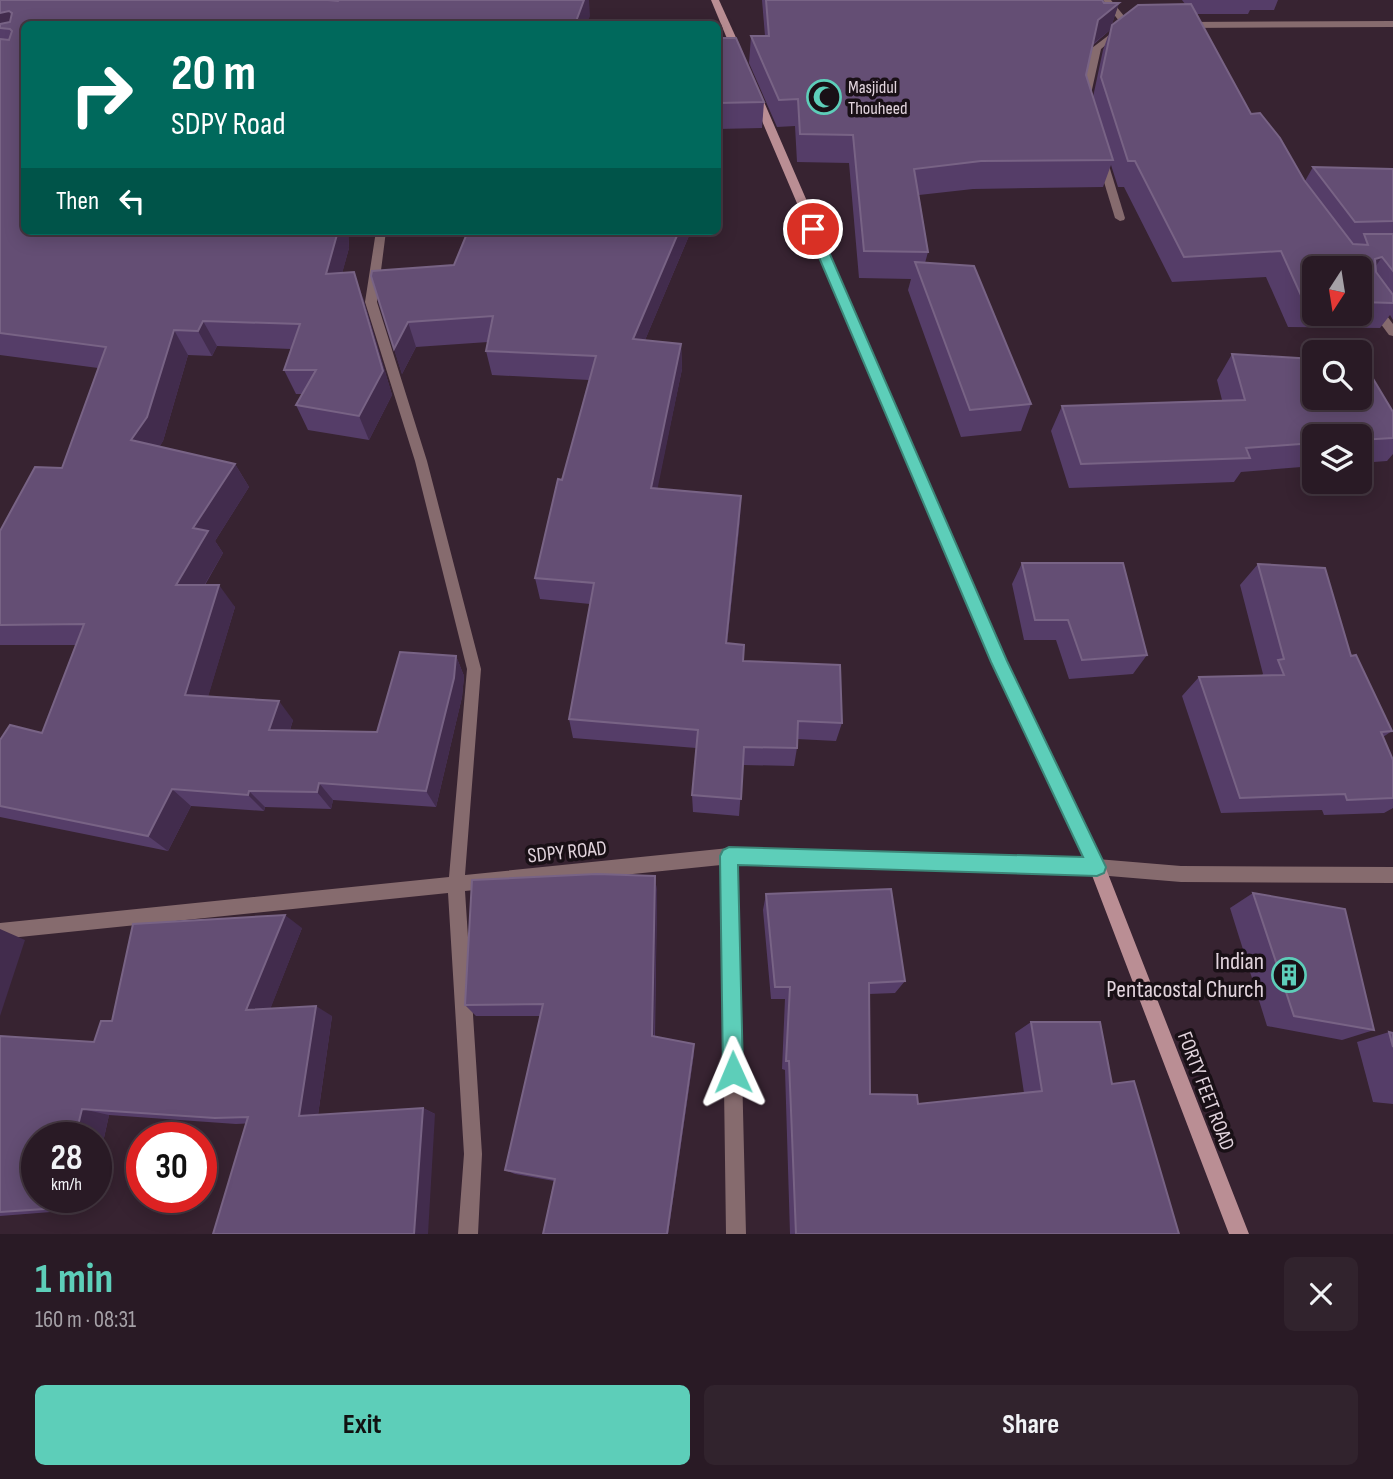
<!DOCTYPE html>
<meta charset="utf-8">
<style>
:root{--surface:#291a25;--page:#31232d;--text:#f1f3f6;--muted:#a5a1a7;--line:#453842;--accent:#5dceb9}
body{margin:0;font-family:"Sofia Sans Condensed",sans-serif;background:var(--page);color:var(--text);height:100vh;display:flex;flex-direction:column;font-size:26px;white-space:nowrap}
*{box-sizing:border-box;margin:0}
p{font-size:23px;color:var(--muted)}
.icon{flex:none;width:38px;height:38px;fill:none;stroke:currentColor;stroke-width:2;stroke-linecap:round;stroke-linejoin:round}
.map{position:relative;height:1234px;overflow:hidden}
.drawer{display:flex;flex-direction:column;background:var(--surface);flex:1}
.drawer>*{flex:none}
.guide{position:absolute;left:21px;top:21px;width:700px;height:214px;border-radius:10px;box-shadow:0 4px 18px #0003,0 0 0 2px var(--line);background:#00695c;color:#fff;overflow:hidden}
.needle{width:46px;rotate:192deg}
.controls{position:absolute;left:1302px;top:256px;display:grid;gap:14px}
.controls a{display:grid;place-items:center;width:70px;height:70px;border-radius:10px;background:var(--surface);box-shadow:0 4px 18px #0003,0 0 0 2px var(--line);font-size:35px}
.speed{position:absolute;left:21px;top:1122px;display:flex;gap:14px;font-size:35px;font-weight:700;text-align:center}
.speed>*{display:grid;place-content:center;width:91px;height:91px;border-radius:50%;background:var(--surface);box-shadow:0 4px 18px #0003,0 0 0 2px var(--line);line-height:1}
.speed small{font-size:18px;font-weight:400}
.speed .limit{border:10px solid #d22;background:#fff;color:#111}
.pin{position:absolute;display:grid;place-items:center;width:60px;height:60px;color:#fff;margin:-30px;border:4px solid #fff;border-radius:50%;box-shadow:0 2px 7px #0007}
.me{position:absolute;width:77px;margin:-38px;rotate:359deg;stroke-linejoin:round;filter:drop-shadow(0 0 5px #0008)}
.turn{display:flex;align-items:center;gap:24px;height:147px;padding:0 35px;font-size:32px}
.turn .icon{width:91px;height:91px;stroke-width:2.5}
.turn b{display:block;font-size:49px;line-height:60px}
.then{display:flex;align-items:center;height:66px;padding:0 35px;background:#0003;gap:14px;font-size:26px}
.round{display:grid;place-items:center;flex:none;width:74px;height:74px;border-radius:10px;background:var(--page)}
.overview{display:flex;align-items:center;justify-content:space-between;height:119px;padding:0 35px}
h1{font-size:42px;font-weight:700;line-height:52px;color:var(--accent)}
.button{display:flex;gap:14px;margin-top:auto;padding:14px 35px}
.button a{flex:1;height:80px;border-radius:10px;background:var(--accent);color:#111;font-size:28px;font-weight:700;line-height:80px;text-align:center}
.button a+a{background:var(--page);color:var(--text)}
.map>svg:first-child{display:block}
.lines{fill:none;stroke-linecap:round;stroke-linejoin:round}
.street{fill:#866b6e;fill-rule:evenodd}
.secondary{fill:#ba8e94;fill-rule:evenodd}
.wall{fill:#553d68;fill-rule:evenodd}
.shaded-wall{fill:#422c4d}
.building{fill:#644e74;stroke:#786385;stroke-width:2}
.route{fill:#5dceb9;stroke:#3c8678;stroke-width:2}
.labels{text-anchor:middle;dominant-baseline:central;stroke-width:7;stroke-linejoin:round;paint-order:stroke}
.far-poi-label{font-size:18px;fill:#e2d4dd;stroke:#191016;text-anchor:start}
.street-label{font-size:21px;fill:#e2d4dd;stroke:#191016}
.near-poi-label{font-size:24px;fill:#e2d4dd;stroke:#191016;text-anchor:end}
</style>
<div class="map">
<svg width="1393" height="1234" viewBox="0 0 1393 1234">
<rect width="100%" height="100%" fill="#372331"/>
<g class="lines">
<g class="street">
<path d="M 1103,0 L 1111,0 L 1129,22 L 1139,25 L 1126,28 L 1101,49 L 1089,103 L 1084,106 L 1079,103 L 1092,48 L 1122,25 Z"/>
<path d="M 1393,21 L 1393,27 L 1183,28 L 1179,25 L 1183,22 Z"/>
<path d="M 1102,156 L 1107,159 L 1125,218 L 1124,220 L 1120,221 L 1115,218 L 1097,159 Z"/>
<path d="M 376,231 L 386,231 L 377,302 L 427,461 L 481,669 L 465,875 L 729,848 L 1097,859 L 1181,866 L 1393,867 L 1393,883 L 1181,882 L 1097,875 L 737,864 L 746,1234 L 726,1234 L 721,865 L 465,891 L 482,1154 L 478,1234 L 458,1234 L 464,1154 L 448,893 L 0,939 L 0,923 L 449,877 L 467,669 L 415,461 L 365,302 Z"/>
<path d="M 1360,284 L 1364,285 L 1393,324 L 1393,336 L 1389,335 L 1360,296 Z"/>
</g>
<g class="secondary">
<path d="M 711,0 L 719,0 L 743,53 L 741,55 L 733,53 Z"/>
<path d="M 753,93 L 761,95 L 1006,661 L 1103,861 L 1249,1234 L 1229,1234 L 1090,870 L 992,662 L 751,95 Z"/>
</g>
</g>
<g class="wall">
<path d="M 0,0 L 333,0 L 590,16 L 24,231 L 348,231 L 349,248 L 342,273 L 363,298 L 392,395 L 369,440 L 308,430 L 296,405 L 302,394 L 296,394 L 284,370 L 291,349 L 217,346 L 212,356 L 188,355 L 163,441 L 159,447 L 235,464 L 249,487 L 215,541 L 223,553 L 205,585 L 235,607 L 208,696 L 293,720 L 290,730 L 377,732 L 456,656 L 464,676 L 462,697 L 436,807 L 333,800 L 331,809 L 265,807 L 264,811 L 191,806 L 168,851 L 0,817 L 0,740 L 42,733 L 76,645 L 0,645 L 0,531 L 62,468 L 98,368 L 0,355 Z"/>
<path d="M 762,0 L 1102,0 L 1104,3 L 1119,3 L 1110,30 L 1093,45 L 1086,75 L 1093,97 L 1103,50 L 1112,25 L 1185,4 L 1182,0 L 1278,0 L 1274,10 L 1250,10 L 1248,14 L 1196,14 L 1251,114 L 1305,181 L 1313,167 L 1393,169 L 1393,320 L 1390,315 L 1380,328 L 1288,327 L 1266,277 L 1172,282 L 1124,187 L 1118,187 L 1111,165 L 1103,187 L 973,189 L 919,195 L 928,252 L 925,263 L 1031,404 L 1021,431 L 961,437 L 908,290 L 911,279 L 859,278 L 849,163 L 797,162 L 795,126 L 777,127 L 749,63 L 751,36 L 765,36 ZM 1314,268 L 1360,268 L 1360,313 L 1314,313 Z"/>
<path d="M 718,38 L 764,102 L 762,128 L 718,129 Z"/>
<path d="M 468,231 L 691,231 L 645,340 L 681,344 L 682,369 L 657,488 L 740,519 L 727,644 L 743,661 L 842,723 L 836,741 L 797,739 L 797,748 L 794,766 L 743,765 L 739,816 L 693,812 L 692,795 L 696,748 L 573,738 L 569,719 L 590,604 L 540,599 L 535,578 L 589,380 L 492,375 L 486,351 L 488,342 L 416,347 L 402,374 L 371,276 L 454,265 Z"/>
<path d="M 1232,354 L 1393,412 L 1393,454 L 1387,461 L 1360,463 L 1360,436 L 1314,436 L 1314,466 L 1241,472 L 1234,482 L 1069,488 L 1051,431 L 1062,406 L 1222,400 L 1217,380 Z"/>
<path d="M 1022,563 L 1147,655 L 1133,674 L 1069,679 L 1056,640 L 1024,640 L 1012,584 Z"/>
<path d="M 1258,564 L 1351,656 L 1392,731 L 1383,737 L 1393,760 L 1393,808 L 1384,813 L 1324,815 L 1322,810 L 1221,813 L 1182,696 L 1199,677 L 1262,675 L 1263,674 L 1240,585 Z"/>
<path d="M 655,876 L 657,893 L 655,1037 L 694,1053 L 668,1234 L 543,1234 L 554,1181 L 515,1174 L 505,1170 L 541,1016 L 476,1016 L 465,1005 Z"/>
<path d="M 1253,893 L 1374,1030 L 1342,1040 L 1267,1026 L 1230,908 Z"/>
<path d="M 766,894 L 905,981 L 895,993 L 869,994 L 870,1094 L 918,1104 L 1024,1093 L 1015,1033 L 1031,1022 L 1112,1084 L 1179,1234 L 790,1234 L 785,1070 L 782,1069 L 785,999 L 771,999 L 763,910 Z"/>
<path d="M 302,928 L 270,1009 L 332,1016 L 318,1115 L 423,1108 L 435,1114 L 236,1124 L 109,1115 L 96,1174 L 96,1138 L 89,1209 L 0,1216 L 0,1036 L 94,1042 L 112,1021 Z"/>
<path d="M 1389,1032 L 1393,1033 L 1393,1104 L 1373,1102 L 1357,1042 Z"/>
</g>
<g class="shaded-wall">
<path d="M 584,0 L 589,0 L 590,16 L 587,24 L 575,24 Z"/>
<path d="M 1119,3 L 1110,30 L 1089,47 L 1098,20 Z"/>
<path d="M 9,11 L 23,36 L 12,31 L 10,29 L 0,28 L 0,13 Z"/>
<path d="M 338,231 L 348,231 L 349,248 L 335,300 L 326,274 Z"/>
<path d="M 679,231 L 691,231 L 635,364 L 633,339 Z"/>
<path d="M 1382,257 L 1365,282 L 1375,259 Z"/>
<path d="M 354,272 L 363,298 L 392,395 L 369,440 L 359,416 Z"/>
<path d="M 203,321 L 217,346 L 212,356 L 198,331 Z"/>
<path d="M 408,322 L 416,347 L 402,374 L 394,349 Z"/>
<path d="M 174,330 L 188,355 L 163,441 L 148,464 L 131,440 Z"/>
<path d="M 681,344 L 682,369 L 653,511 L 651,488 Z"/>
<path d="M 235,464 L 249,487 L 215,541 L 223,553 L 192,606 L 176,585 L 193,528 Z"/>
<path d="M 741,496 L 740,519 L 725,664 L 726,643 Z"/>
<path d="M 219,585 L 235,607 L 203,714 L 185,695 Z"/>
<path d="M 456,656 L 464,676 L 462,697 L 436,807 L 426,791 Z"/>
<path d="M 279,701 L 293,720 L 284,748 L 269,730 Z"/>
<path d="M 319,783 L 333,800 L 331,809 L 317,792 Z"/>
<path d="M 172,789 L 191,806 L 168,851 L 148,836 Z"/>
<path d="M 249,791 L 265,807 L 264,811 L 248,795 Z"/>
<path d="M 655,876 L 657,893 L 654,1046 L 652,1036 Z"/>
<path d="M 285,915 L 302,928 L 266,1020 L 246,1010 Z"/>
<path d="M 0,929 L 25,940 L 0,1016 Z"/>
<path d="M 316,1006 L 332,1016 L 317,1122 L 299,1116 Z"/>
<path d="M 694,1044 L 694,1053 L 668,1234 L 667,1234 Z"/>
<path d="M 423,1108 L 435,1114 L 428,1234 L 414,1234 Z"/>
<path d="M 82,1109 L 109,1115 L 96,1174 L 96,1138 L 75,1138 Z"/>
<path d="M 61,1197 L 91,1197 L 89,1209 L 59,1208 Z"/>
</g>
<g class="building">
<path d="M 0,0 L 328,0 L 338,1 L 339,0 L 584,0 L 575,24 L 24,24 L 24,231 L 338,231 L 326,274 L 354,272 L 383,371 L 359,416 L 296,405 L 316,370 L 284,370 L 300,324 L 203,321 L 198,331 L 174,330 L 147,417 L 131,440 L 235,464 L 193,528 L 208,531 L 176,585 L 219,585 L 185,695 L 279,701 L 269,730 L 377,732 L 400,652 L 456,656 L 454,678 L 426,791 L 319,783 L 317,792 L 249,791 L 248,795 L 172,789 L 148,836 L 0,806 L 0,740 L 10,725 L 42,733 L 84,624 L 0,625 L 0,531 L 35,467 L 62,468 L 106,347 L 0,333 L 0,39 L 9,40 L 12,31 L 10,29 L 0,28 L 0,24 L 10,22 L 12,13 L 9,11 L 0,13 Z"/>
<path d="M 766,0 L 1102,0 L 1104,3 L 1119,3 L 1098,20 L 1086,75 L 1113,160 L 981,161 L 914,169 L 928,252 L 864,251 L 853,135 L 800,134 L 798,99 L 779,100 L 751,36 L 769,36 Z"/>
<path d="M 1191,4 L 1251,114 L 1260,113 L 1280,138 L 1304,180 L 1353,244 L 1368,245 L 1364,234 L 1393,234 L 1393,271 L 1382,257 L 1375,259 L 1376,272 L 1393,295 L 1393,303 L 1360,302 L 1360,268 L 1314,268 L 1314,302 L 1304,302 L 1281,251 L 1184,257 L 1135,161 L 1128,161 L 1101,77 L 1112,25 L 1138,5 Z"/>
<path d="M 718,38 L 736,38 L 764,102 L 718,103 Z"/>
<path d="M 1313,167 L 1393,169 L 1393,221 L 1355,222 Z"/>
<path d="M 468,231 L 679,231 L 633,339 L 681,344 L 651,488 L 741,496 L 726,643 L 744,645 L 743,661 L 840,665 L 842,723 L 798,721 L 797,748 L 744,747 L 741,799 L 692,795 L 698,730 L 569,719 L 594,583 L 535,578 L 558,479 L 562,480 L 596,356 L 486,351 L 493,316 L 408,322 L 394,349 L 371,276 L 372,271 L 454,265 Z"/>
<path d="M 915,262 L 974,266 L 1031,404 L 970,410 Z"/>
<path d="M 1232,354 L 1314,359 L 1314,397 L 1360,397 L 1360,362 L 1363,362 L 1393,412 L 1393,438 L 1360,440 L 1360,436 L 1314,436 L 1314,443 L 1246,448 L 1250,458 L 1081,464 L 1062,406 L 1245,400 Z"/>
<path d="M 1022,563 L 1123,563 L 1147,655 L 1082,660 L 1068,620 L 1035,620 Z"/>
<path d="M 1258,564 L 1325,568 L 1351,656 L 1356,655 L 1392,731 L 1381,732 L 1393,760 L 1393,798 L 1347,800 L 1345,794 L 1240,798 L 1199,677 L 1284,675 L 1278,660 L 1284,659 Z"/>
<path d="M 597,874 L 655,876 L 652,1036 L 694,1044 L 667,1234 L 543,1234 L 555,1179 L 505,1170 L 543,1004 L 465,1005 L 472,880 Z"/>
<path d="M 891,889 L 905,981 L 869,983 L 870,1094 L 917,1095 L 918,1104 L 1042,1091 L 1031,1022 L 1100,1022 L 1112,1084 L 1134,1081 L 1179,1234 L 796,1234 L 789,1061 L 786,1061 L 790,987 L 775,987 L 766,894 Z"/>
<path d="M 1253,893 L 1345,909 L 1374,1030 L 1294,1016 Z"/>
<path d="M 285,915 L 246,1010 L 316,1006 L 299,1116 L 423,1108 L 414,1234 L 213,1234 L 248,1117 L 215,1118 L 82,1109 L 75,1138 L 37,1138 L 37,1197 L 61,1197 L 59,1208 L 0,1212 L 0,1036 L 94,1042 L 101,1021 L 112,1021 L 133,924 Z"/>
<path d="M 1389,1032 L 1393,1033 L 1393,1047 Z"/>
</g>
<path class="route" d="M 813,225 L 819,229 L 1007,661 L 1106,867 L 1104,873 L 1097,876 L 738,865 L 743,1072 L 740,1079 L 733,1082 L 726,1079 L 723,1072 L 720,856 L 723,850 L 729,847 L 1083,857 L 991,662 L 807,229 Z"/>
<defs>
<g id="mosque-ring" transform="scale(1.75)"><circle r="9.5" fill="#191016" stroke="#5dceb9" stroke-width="1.5"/><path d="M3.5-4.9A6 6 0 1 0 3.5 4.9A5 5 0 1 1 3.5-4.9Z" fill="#5dceb9"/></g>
<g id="building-ring" transform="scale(1.75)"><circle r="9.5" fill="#191016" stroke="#5dceb9" stroke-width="1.5"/><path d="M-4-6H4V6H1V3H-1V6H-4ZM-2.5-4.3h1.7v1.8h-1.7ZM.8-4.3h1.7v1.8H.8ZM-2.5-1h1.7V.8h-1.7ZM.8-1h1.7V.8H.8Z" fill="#5dceb9"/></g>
</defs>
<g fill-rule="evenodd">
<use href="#mosque-ring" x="824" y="97"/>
<use href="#building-ring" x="1289" y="975"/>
</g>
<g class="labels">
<g class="far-poi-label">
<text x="848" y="87">Masjidul<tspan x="848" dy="21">Thouheed</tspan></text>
</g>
<g class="street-label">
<text transform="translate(567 852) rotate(-6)">SDPY ROAD</text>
<text transform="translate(1206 1091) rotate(69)">FORTY FEET ROAD</text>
</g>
<g class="near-poi-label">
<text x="1264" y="961">Indian<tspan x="1264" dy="28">Pentacostal Church</tspan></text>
</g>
</g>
</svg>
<div class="controls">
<a><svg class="needle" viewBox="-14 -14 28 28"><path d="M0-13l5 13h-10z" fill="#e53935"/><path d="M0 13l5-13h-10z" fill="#a5a1a7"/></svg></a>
<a><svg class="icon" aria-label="search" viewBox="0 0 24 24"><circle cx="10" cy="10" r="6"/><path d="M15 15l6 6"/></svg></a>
<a><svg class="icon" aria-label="layers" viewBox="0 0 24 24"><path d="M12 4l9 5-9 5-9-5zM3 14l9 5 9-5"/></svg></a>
</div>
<div class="speed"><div>28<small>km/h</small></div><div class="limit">30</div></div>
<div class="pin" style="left:813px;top:229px;background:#d93025"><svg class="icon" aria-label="arrive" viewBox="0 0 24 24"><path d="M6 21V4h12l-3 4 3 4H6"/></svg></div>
<svg class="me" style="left:733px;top:1072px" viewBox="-20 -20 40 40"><path d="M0-17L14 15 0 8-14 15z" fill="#5dceb9" stroke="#fff" stroke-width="4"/></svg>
<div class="guide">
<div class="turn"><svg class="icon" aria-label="right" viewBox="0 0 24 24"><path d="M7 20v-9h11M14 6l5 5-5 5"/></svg><div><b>20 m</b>SDPY Road</div></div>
<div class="then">Then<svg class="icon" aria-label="left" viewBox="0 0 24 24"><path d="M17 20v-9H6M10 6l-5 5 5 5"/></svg></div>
</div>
</div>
<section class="drawer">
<div class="overview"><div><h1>1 min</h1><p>160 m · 08:31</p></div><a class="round"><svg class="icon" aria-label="close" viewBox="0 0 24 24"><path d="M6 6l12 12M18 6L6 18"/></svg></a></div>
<div class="button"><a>Exit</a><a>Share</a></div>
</section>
